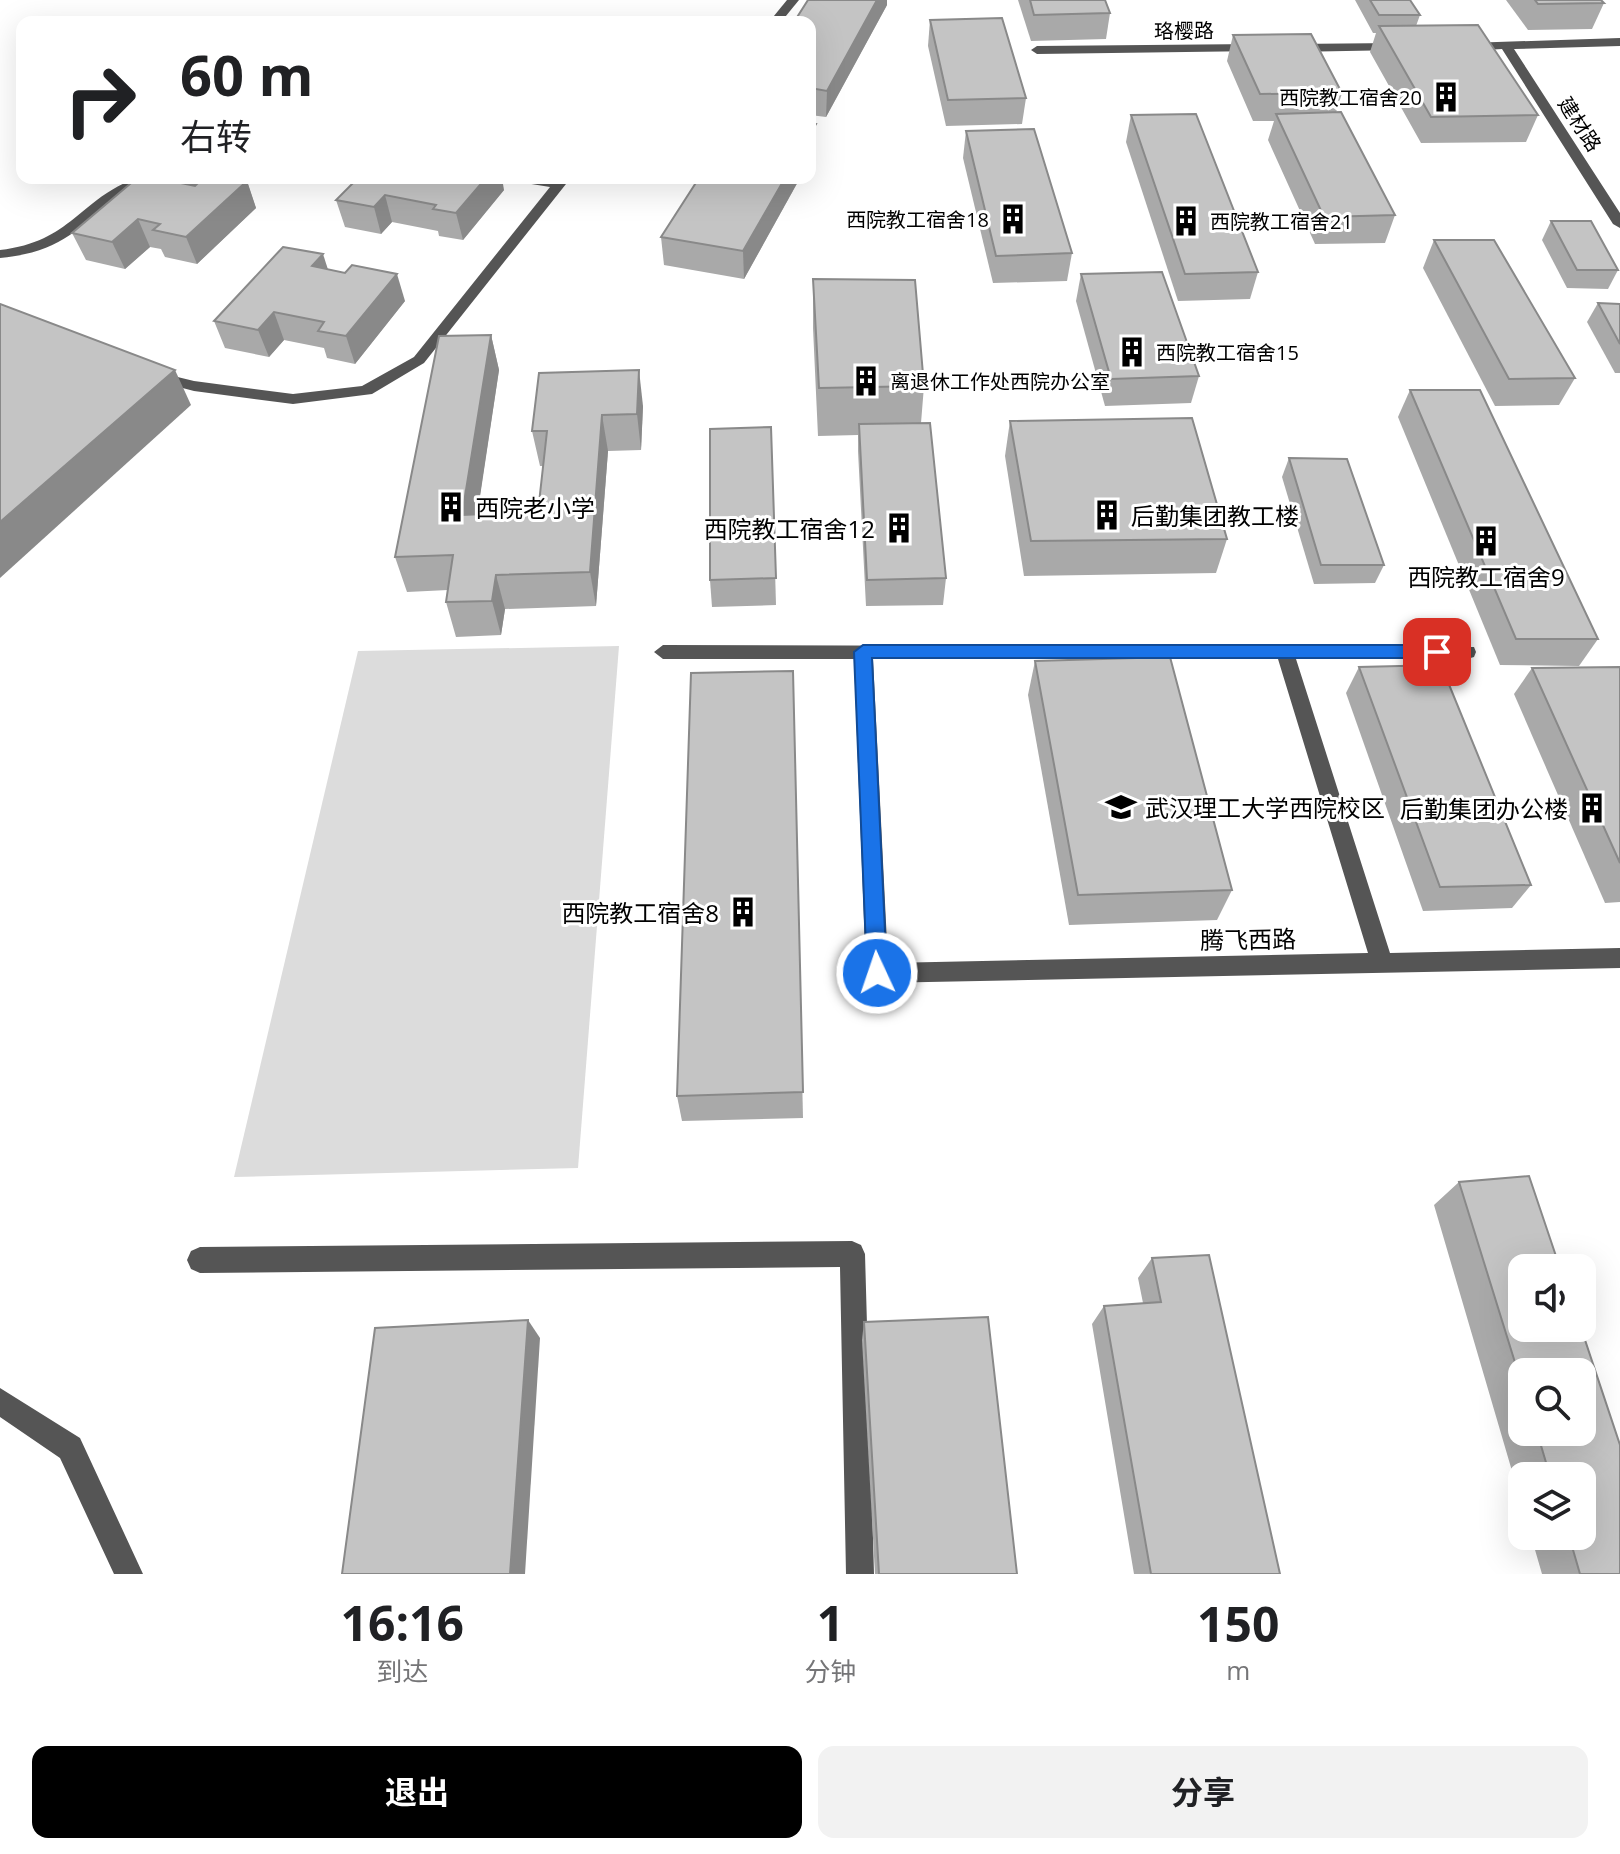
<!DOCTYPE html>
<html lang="zh">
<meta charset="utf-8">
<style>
:root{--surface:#fff;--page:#f2f2f2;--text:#202124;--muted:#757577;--accent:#000}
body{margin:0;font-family:"Open Sans","Noto Sans SC",sans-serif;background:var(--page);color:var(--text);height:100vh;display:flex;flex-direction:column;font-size:30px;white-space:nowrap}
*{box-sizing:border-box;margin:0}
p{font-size:26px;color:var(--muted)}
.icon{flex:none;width:44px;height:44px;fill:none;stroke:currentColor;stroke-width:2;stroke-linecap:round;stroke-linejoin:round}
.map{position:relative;height:1574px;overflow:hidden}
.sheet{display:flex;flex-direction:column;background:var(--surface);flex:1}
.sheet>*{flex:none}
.guide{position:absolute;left:16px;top:16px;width:800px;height:168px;border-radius:16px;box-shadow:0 8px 32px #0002;background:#fff;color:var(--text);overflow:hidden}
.tools{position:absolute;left:1508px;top:1254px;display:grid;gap:16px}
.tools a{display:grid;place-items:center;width:88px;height:88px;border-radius:16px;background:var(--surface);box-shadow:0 8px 32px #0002;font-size:40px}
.pin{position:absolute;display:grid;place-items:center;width:68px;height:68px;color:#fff;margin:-34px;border-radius:16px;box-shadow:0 4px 12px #0006}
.me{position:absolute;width:88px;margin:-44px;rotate:357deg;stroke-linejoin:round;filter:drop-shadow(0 0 6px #0008)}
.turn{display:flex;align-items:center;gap:28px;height:168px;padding:0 32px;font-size:36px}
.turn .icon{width:104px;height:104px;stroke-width:2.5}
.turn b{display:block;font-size:56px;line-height:68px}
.eta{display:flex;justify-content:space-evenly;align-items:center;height:136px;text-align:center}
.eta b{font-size:48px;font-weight:700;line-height:56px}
.action{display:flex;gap:16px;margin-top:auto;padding:16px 32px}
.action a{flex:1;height:92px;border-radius:16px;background:var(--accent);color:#fff;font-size:32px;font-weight:700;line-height:92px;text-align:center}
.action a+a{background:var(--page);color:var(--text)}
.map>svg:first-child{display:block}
.green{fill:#dcdcdc}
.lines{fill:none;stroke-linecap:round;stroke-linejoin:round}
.minor{fill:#555;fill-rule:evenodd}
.wall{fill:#a9a9a9;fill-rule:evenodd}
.shaded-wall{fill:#898989}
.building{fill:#c4c4c4;stroke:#898989;stroke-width:2}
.route{fill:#1a73e8;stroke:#114b97;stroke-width:2}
.labels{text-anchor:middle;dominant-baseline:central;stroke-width:6;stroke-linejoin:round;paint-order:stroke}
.far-street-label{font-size:20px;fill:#000;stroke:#fff}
.far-poi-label{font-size:20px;fill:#000;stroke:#fff;text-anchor:start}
.poi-label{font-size:24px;fill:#000;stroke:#fff;text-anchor:start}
.street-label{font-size:24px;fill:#000;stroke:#fff}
</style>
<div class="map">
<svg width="1620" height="1574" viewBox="0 0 1620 1574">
<rect width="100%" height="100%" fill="#fff"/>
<path class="green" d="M 619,646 L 578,1168 L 234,1177 L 358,651 Z"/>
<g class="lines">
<g class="minor">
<path d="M 787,0 L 799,0 L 781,22 L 769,22 Z"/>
<path d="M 1620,38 L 1620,46 L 1514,49 L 1620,213 L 1620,228 L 1613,224 L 1502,49 L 1468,51 L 1462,47 L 1468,43 Z"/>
<path d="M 1396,43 L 1402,47 L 1400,50 L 1292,52 L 1286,48 L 1292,44 Z"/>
<path d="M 1256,44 L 1260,45 L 1260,51 L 1037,54 L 1031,50 L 1037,46 Z"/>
<path d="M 137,178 L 158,178 C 147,186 131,189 119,198 C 73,231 61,252 0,258 L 0,250 C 72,242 80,198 137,178 Z"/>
<path d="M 512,178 L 546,178 L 566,184 L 424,363 L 372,394 L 293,404 L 194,391 L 152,380 L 149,377 L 157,372 L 194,381 L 293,394 L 362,386 L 414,357 L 550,187 L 519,182 Z"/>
<path d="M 663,645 L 1474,647 L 1476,652 L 1474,657 L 1467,659 L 1296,659 L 1390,953 L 1620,948 L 1620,968 L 877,983 L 869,980 L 866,973 L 854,659 L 663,659 L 654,652 ZM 873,659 L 1278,659 L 1368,953 L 888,963 Z"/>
<path d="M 852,1241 L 861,1245 L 865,1254 L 874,1574 L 846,1574 L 840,1267 L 200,1273 L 191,1269 L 187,1260 L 191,1251 L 200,1247 Z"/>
<path d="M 0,1388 L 80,1438 L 143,1574 L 114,1574 L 60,1458 L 0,1417 Z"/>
</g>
</g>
<g class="wall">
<path d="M 808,0 L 887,0 L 887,5 L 826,117 L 810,115 L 810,22 Z"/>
<path d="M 1018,0 L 1105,0 L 1110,13 L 1106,39 L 1031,41 Z"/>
<path d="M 1355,0 L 1410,0 L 1420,15 L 1416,26 L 1538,115 L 1526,142 L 1421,143 L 1370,52 L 1376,33 L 1373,33 Z"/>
<path d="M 1506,0 L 1601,0 L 1604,3 L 1592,29 L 1528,30 Z"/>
<path d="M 930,20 L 1026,98 L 1022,124 L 946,126 L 928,46 Z"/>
<path d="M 1233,35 L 1342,93 L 1336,113 L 1395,215 L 1385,243 L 1315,244 L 1268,140 L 1274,121 L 1253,121 L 1227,61 Z"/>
<path d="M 1131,115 L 1258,272 L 1250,299 L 1178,301 L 1126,142 Z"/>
<path d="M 966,131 L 1072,253 L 1067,281 L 993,283 L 963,158 Z"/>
<path d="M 358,178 L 504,190 L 463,240 L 439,236 L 438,231 L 392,222 L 381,234 L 345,227 L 336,200 Z"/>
<path d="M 699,178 L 800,178 L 744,279 L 664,265 L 661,237 Z"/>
<path d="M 247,181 L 256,208 L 197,264 L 165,257 L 161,249 L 150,247 L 125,269 L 86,260 L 72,233 Z"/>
<path d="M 1551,221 L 1618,270 L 1608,289 L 1567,288 L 1542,240 Z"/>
<path d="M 1434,240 L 1575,378 L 1559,405 L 1495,406 L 1423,268 Z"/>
<path d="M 328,269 L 405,301 L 355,364 L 327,358 L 324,348 L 284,340 L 269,357 L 225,348 L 214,321 Z"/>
<path d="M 1081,274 L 1199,376 L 1191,403 L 1105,406 L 1076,301 Z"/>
<path d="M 813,279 L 924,386 L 921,423 L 946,578 L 943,605 L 866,606 L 858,451 L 858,435 L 818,436 L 813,328 Z"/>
<path d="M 1598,303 L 1620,304 L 1620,373 L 1615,373 L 1587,322 Z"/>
<path d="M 491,335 L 499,370 L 477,514 L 538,512 L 543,466 L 540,466 L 532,431 L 643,406 L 641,450 L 608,451 L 596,606 L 505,609 L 501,635 L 456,637 L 446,602 L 448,590 L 407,592 L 395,557 Z"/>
<path d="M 1410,390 L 1598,639 L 1579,666 L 1500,665 L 1398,417 Z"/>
<path d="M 1010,421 L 1227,539 L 1216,573 L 1024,576 L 1005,456 Z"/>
<path d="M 771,427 L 776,605 L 712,607 L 710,580 Z"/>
<path d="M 1289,458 L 1384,565 L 1375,583 L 1314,584 L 1282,477 Z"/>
<path d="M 1035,661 L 1232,890 L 1217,920 L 1069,925 L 1028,695 Z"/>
<path d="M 1359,667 L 1531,885 L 1512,908 L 1423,911 L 1346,693 Z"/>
<path d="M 1620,667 L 1620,902 L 1605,903 L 1514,694 L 1532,668 Z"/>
<path d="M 793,671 L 803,1118 L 682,1121 L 677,1096 Z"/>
<path d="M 1529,1176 L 1560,1268 L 1522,1268 L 1522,1328 L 1581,1328 L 1620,1445 L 1620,1574 L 1542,1574 L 1531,1536 L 1582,1536 L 1582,1476 L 1522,1476 L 1522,1505 L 1434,1205 L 1459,1182 ZM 1522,1372 L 1582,1372 L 1582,1432 L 1522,1432 Z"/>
<path d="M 1152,1258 L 1280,1574 L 1134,1574 L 1092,1324 L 1104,1306 L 1143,1303 L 1138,1278 Z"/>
<path d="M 864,1322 L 1017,1574 L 875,1574 L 862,1340 Z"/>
</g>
<g class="shaded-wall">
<path d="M 877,0 L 887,0 L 887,5 L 826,117 L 827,91 Z"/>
<path d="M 816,124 L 816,151 L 810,161 L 810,134 Z"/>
<path d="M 175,178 L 205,178 L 182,208 L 171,181 Z"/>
<path d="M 486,178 L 502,178 L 504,190 L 463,240 L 456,213 Z"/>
<path d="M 785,178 L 800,178 L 744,279 L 743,251 Z"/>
<path d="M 247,181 L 256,208 L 197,264 L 186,237 Z"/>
<path d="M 385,195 L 392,222 L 381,234 L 374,207 Z"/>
<path d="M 138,219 L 150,247 L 125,269 L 112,242 Z"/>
<path d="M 323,254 L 332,282 L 312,266 Z"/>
<path d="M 397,274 L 405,301 L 355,364 L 346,336 Z"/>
<path d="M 274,312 L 284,340 L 269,357 L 258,330 Z"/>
<path d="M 491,335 L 499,370 L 472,550 L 462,515 Z"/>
<path d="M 175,370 L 191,405 L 0,578 L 0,522 Z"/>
<path d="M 639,370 L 643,406 L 641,450 L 637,414 Z"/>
<path d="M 602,415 L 608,451 L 596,606 L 590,572 Z"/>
<path d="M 496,575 L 505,609 L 501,635 L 492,601 Z"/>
<path d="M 528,1320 L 540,1338 L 525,1574 L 510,1574 Z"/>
</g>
<g class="building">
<path d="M 808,0 L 877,0 L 827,91 L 810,88 L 810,22 L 794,22 Z"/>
<path d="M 1030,0 L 1105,0 L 1110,13 L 1034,15 Z"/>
<path d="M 1370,0 L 1410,0 L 1420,15 L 1379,15 Z"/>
<path d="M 1535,0 L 1601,0 L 1604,3 L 1538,4 Z"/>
<path d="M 1002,18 L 1026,98 L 948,100 L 930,20 Z"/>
<path d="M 1478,25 L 1538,115 L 1431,117 L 1379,26 Z"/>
<path d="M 1311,34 L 1342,93 L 1260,94 L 1233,35 Z"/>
<path d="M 1341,112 L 1395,215 L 1324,217 L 1276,114 Z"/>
<path d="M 1196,114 L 1258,272 L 1185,274 L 1131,115 Z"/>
<path d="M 810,123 L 816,124 L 810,134 Z"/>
<path d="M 1034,129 L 1072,253 L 996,256 L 966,131 Z"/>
<path d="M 137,178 L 175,178 L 171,181 L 195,186 L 203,178 L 231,178 L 247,181 L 186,237 L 153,230 L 160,224 L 138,219 L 112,242 L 72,233 Z"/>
<path d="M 358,178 L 486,178 L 456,213 L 433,209 L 436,205 L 385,195 L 374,207 L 336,200 Z"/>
<path d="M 699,178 L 785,178 L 743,251 L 661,237 Z"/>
<path d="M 1551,221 L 1591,221 L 1618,270 L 1577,270 Z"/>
<path d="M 1434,240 L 1494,240 L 1575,378 L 1509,379 Z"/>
<path d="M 283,247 L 323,254 L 312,266 L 345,273 L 352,265 L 397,274 L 346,336 L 318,331 L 324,322 L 274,312 L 258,330 L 214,321 Z"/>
<path d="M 1162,272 L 1199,376 L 1111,379 L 1081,274 Z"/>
<path d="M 813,279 L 915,280 L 924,386 L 819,388 Z"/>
<path d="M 1598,303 L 1620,304 L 1620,344 Z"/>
<path d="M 0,304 L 175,370 L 0,522 Z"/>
<path d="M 491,335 L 462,515 L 538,512 L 547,431 L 532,431 L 539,373 L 639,370 L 637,414 L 602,415 L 590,572 L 496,575 L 492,601 L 446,602 L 453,555 L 395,557 L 439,336 Z"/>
<path d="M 1410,390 L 1480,390 L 1598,639 L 1516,639 Z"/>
<path d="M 1192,418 L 1227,539 L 1031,541 L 1010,421 Z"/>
<path d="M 930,423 L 946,578 L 867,580 L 859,424 Z"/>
<path d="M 771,427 L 776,578 L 710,580 L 710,429 Z"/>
<path d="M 1289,458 L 1347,459 L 1384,565 L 1321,565 Z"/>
<path d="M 1170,657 L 1232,890 L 1078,895 L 1035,661 Z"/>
<path d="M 1441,665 L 1531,885 L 1440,887 L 1359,667 Z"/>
<path d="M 1620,667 L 1620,863 L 1532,668 Z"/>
<path d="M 793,671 L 803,1092 L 677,1096 L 691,673 Z"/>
<path d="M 1529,1176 L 1560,1268 L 1522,1268 L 1522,1328 L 1581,1328 L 1620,1445 L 1620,1574 L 1580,1574 L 1569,1536 L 1582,1536 L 1582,1476 L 1550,1476 L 1537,1432 L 1582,1432 L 1582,1372 L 1522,1372 L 1522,1385 L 1459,1182 Z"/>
<path d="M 1209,1255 L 1280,1574 L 1151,1574 L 1104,1306 L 1161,1302 L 1152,1258 Z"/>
<path d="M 988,1317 L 1017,1574 L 879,1574 L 864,1322 Z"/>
<path d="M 528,1320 L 510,1574 L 342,1574 L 375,1328 Z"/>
</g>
<path class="route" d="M 863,645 L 1437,645 L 1445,652 L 1437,658 L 872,658 L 887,973 L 884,979 L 877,982 L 870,979 L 867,973 L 854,652 Z"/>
<defs>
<g id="building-bare" transform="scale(2.4)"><path d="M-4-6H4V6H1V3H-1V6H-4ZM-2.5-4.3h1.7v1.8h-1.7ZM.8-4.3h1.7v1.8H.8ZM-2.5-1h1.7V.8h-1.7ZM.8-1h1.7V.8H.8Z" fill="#000" stroke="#fff" stroke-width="2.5" paint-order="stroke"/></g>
<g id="university-bare" transform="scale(2.4)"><path d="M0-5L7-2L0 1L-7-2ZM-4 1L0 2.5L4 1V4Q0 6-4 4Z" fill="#000" stroke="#fff" stroke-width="2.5" paint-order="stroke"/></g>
</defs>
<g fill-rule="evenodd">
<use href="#building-bare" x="1446" y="97"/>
<use href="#building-bare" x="1013" y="219"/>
<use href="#building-bare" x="1186" y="221"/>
<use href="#building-bare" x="1132" y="352"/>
<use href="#building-bare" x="866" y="381"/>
<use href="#building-bare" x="451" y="507"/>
<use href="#building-bare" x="1107" y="515"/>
<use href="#building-bare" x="899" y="528"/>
<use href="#building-bare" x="1486" y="541"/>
<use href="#university-bare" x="1121" y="807"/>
<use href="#building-bare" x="1592" y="808"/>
<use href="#building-bare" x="743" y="912"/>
</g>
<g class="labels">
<g class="far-street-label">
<text x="1184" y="30">珞樱路</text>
<text transform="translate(1580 124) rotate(57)">建材路</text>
</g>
<g class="far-poi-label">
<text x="1422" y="97" text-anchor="end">西院教工宿舍20</text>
<text x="989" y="219" text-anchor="end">西院教工宿舍18</text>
<text x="1210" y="221">西院教工宿舍21</text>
<text x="1156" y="352">西院教工宿舍15</text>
<text x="890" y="381">离退休工作处西院办公室</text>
</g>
<g class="poi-label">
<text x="475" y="507">西院老小学</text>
<text x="1131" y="515">后勤集团教工楼</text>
<text x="875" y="528" text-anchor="end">西院教工宿舍12</text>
<text x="1486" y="576" text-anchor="middle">西院教工宿舍9</text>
<text x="1145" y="807">武汉理工大学西院校区</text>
<text x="1568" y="808" text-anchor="end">后勤集团办公楼</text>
<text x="719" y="912" text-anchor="end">西院教工宿舍8</text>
</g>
<g class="street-label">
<text transform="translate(1248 939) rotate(-1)">腾飞西路</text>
</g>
</g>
</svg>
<div class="tools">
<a><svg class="icon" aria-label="sound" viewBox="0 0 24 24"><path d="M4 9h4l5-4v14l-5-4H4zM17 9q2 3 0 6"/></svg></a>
<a><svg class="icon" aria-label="search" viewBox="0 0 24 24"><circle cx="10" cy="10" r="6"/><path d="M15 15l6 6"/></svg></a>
<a><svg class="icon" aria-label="layers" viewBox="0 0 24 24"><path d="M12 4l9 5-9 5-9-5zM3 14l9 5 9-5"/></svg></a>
</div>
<div class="pin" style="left:1437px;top:652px;background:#d93025"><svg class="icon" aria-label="arrive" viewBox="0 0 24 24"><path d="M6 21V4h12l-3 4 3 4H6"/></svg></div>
<svg class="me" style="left:877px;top:973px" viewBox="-20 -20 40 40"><circle r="17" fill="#1a73e8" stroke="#fff" stroke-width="3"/><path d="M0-11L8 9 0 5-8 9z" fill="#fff"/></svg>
<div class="guide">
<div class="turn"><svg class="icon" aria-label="right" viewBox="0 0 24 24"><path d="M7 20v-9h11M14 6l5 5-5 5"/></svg><div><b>60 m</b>右转</div></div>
</div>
</div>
<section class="sheet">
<div class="eta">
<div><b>16:16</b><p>到达</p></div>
<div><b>1</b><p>分钟</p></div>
<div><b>150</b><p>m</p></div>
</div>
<div class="action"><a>退出</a><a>分享</a></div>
</section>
